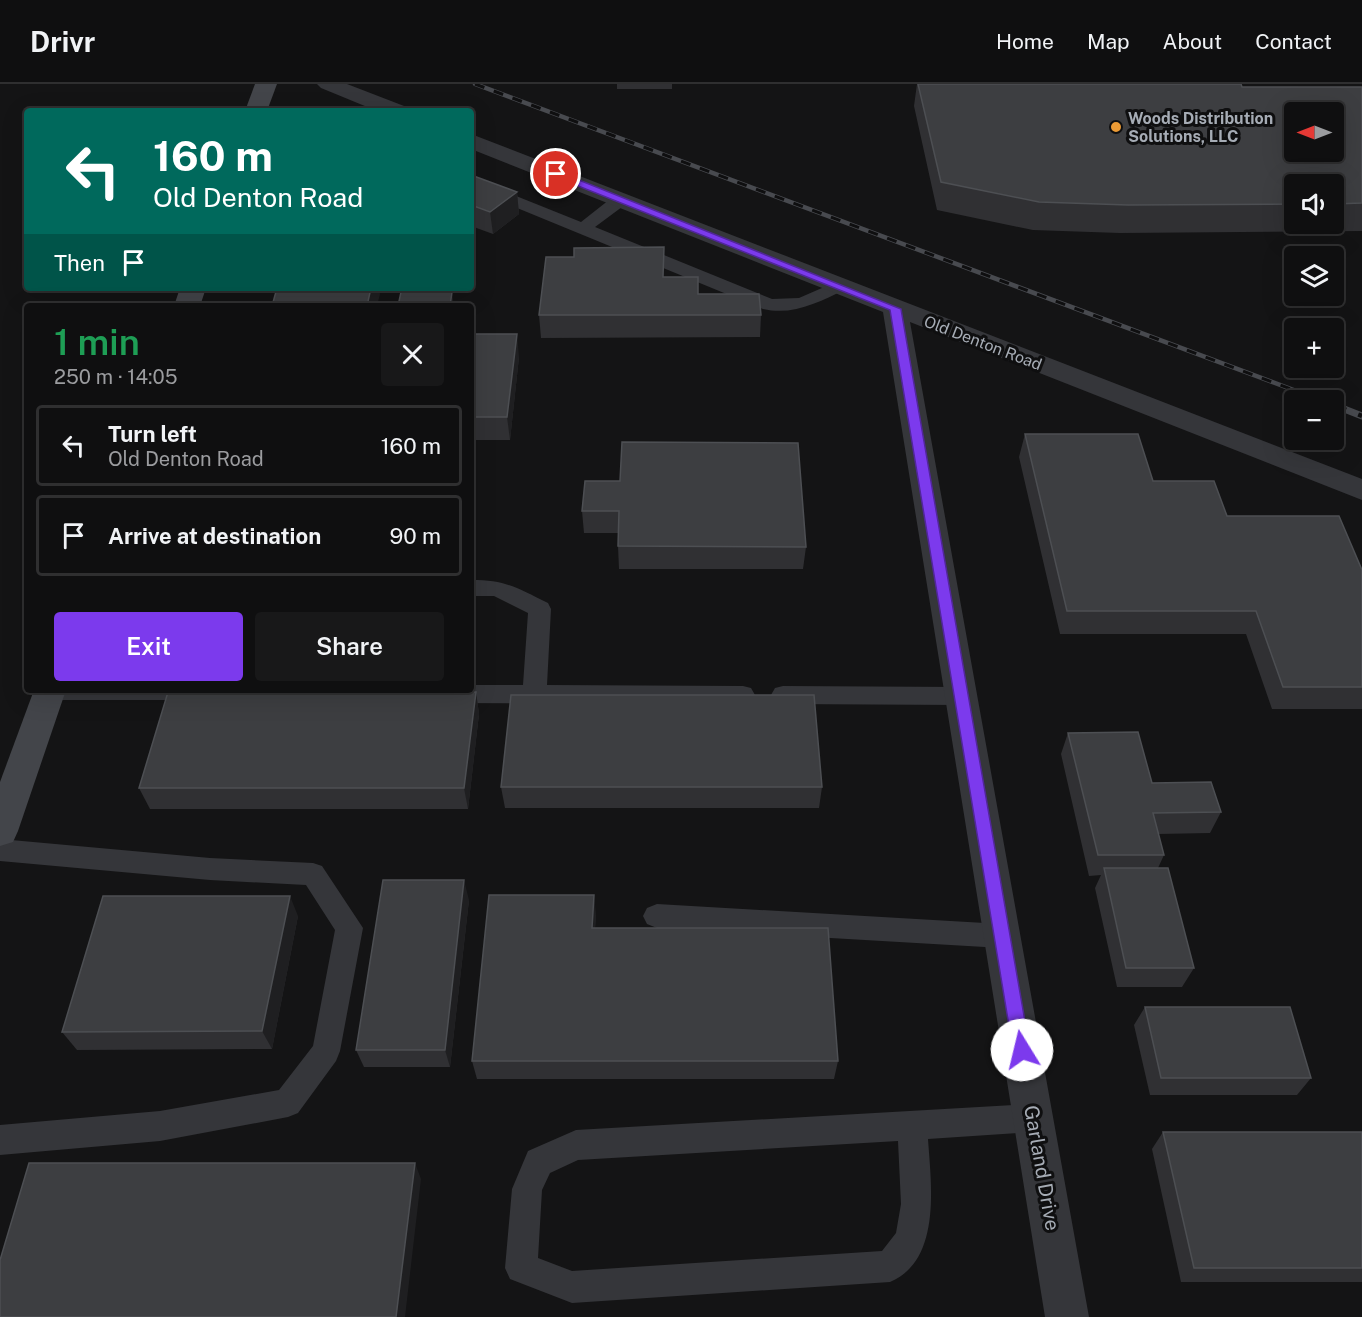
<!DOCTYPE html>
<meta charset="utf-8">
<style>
:root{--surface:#0f0f10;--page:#181819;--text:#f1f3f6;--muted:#9b9c9f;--line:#2f2f30;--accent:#7c3aed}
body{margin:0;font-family:"Public Sans",sans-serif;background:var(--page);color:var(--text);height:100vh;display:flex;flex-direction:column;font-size:22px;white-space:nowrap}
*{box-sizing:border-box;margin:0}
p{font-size:20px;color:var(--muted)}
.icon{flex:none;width:33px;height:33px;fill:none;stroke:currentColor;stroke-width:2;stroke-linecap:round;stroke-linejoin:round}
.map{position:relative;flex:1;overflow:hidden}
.side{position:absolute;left:24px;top:219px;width:450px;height:390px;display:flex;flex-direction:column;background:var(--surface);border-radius:6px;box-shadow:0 6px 24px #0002,0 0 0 2px var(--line)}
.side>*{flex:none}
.hud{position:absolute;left:24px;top:24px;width:450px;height:183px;border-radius:6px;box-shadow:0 6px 24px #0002,0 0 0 2px var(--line);background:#00695c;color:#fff;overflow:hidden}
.needle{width:39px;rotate:270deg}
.tools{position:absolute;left:1284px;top:18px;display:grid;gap:12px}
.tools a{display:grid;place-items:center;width:60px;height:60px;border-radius:6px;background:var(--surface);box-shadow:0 6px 24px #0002,0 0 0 2px var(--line);font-size:30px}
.pin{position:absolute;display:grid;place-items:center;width:51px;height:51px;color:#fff;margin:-26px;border:3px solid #fff;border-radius:50%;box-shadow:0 2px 6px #0007}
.me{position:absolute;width:66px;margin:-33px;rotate:351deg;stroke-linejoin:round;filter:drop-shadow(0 0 4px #0008)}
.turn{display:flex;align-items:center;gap:21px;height:126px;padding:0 30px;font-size:27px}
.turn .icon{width:78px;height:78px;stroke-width:2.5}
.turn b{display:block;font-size:42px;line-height:51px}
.then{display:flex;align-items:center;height:57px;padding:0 30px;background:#0003;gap:12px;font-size:22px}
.round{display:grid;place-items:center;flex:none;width:63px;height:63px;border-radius:6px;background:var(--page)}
.summary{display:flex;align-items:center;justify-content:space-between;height:102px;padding:0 30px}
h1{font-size:36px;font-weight:600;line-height:45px;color:#1e9e55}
.primary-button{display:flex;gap:12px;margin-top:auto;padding:12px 30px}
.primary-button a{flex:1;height:69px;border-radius:6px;background:var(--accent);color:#fff;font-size:24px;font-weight:600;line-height:69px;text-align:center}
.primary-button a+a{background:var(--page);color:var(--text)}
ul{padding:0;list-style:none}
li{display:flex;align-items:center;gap:18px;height:81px;margin:0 12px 9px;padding:0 18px;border:3px solid var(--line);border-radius:6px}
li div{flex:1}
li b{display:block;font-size:22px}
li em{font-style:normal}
header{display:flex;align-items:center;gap:36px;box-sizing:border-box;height:84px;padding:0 30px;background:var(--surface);border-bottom:2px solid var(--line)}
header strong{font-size:28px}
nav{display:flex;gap:33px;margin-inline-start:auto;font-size:21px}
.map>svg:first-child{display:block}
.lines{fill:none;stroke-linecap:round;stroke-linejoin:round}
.service{fill:#35363a;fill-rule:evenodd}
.minor{fill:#35363a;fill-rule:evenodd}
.secondary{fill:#43454a;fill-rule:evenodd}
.rail-far1-casing{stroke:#484a4f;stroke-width:4.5}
.rail-casing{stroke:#484a4f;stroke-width:7}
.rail-far1{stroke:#0f0f10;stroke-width:3;stroke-dasharray:10;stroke-linecap:butt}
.rail{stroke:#0f0f10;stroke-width:4.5;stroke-dasharray:13;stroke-linecap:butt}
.wall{fill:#303033;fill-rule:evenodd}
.shaded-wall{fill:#1f1f21}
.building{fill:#3d3e41;stroke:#4d4f53;stroke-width:1.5;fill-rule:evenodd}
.route{fill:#7c3aed;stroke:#51269a;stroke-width:1.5}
.poi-dot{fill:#ec9b35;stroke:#0f0f10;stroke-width:2}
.labels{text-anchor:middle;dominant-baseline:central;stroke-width:6;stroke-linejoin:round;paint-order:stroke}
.far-poi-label{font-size:16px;font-weight:bold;fill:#a6acb5;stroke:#0f0f10;text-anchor:start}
.far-street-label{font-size:16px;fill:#a6acb5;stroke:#0f0f10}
.street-label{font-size:20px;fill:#a6acb5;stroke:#0f0f10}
</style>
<header>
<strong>Drivr</strong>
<nav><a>Home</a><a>Map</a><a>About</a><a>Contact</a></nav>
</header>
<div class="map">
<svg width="1362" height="1233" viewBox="0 0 1362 1233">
<rect width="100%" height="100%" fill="#141415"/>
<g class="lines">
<g class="service">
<path d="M 471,94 L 581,138 L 614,112 L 626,112 L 628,116 L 626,120 L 595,143 L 772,215 L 799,214 L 838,197 L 844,198 L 847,202 L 844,206 C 819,218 793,232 763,225 L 471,105 Z"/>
<path d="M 471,496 C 507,496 517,504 548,519 L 551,525 L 547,601 L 743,602 L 751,604 L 755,611 L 751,618 L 743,620 L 444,619 L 436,617 L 432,610 L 434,606 L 471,606 L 471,601 L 523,601 L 528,529 L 494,512 L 471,512 Z"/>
<path d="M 783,602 L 961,603 L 969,605 L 973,612 L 969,619 L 961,621 L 783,620 L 775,618 L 771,611 L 775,604 Z"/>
<path d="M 38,606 L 222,606 L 224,610 L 220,617 L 212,619 L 166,616 L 49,616 L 41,614 Z"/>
<path d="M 0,755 L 210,774 L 313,779 L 322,782 L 363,844 L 340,967 L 336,977 L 298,1029 L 288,1033 L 160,1057 L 0,1071 L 0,1041 L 160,1027 L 279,1006 L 313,962 L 335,846 L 306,801 L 210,796 L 0,777 Z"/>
<path d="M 657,820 L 1002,840 L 1012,843 L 1016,852 L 1012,861 L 1002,864 L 657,844 L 647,840 L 643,832 L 647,824 Z"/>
<path d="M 1033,1020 L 1044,1024 L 1048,1034 L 1044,1044 L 1033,1048 L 928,1055 C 931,1100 942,1176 890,1198 L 572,1219 L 510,1195 L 505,1184 L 512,1105 L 528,1067 L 576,1046 ZM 898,1057 L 901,1120 L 896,1149 L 882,1167 L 572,1187 L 538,1174 L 542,1106 L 550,1089 L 578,1076 Z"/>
</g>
<g class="minor">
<path d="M 317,0 L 347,0 L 404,22 L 407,27 L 377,27 L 321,4 Z"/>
<path d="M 471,50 L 1362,395 L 1362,416 L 910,238 L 1089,1233 L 1045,1233 L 883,228 L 471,65 Z"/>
</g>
<g class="secondary">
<path d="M 255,0 L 277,0 L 267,27 L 245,27 Z"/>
<path d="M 180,204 L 206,204 L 200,222 L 174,222 Z"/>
<path d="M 34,606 L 66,606 L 18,747 L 13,758 L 0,762 L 0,698 Z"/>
</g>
<g class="rail-far1-casing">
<path id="rail-far1" d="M 475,0 L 1315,314"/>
</g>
<g class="rail-casing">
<g id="rail">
<path d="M 1311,312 L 1322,316"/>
<path d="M 1334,321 L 1362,332"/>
</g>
</g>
<use href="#rail-far1" class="rail-far1"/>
<use href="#rail" class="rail"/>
</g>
<g class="wall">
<rect x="617" y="0" width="55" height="5"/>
<path d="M 917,0 L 1241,0 L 1242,3 L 1362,3 L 1362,147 L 1120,149 L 1033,146 L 937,126 L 914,22 ZM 1294,100 L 1334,100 L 1334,140 L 1294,140 Z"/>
<path d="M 471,91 L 517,108 L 519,130 L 493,150 L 471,142 Z"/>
<path d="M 664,193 L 698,210 L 761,231 L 760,253 L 541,254 L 539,231 Z"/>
<path d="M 471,250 L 519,273 L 510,356 L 471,356 Z"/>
<path d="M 1025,350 L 1153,397 L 1227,432 L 1362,486 L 1362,625 L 1272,625 L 1246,550 L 1060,550 L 1019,373 Z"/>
<path d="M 585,397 L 806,463 L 803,485 L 619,485 L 618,462 L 618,449 L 584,449 L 582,427 Z"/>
<path d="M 476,608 L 479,630 L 468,725 L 150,725 L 139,704 Z"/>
<path d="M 1068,649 L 1152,699 L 1221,728 L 1210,749 L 1158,750 L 1164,771 L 1158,784 L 1194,884 L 1182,903 L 1117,903 L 1095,804 L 1101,791 L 1089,792 L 1061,670 Z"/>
<path d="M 501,703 L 822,703 L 819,724 L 505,724 Z"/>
<path d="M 469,816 L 450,983 L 364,983 L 356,966 Z"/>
<path d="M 596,830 L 595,844 L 838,977 L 834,995 L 477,995 L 472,977 Z"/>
<path d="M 298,832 L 272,965 L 77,966 L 62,948 Z"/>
<path d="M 1145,923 L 1311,994 L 1297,1011 L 1150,1011 L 1134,941 Z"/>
<path d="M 1163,1048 L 1362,1048 L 1362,1198 L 1181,1198 L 1152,1065 Z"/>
</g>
<g class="shaded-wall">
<path d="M 517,108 L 519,130 L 493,150 L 490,128 Z"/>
<path d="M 371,204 L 378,204 L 380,210 L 377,222 L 367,222 Z"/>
<path d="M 452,208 L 454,222 L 450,222 Z"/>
<path d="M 517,250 L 519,273 L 510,356 L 507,333 Z"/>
<path d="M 476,608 L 479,630 L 468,725 L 464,704 Z"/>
<path d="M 464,796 L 469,816 L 450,983 L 445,966 Z"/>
<path d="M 594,811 L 596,830 L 594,863 L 592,844 Z"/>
<path d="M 290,812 L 298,832 L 272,965 L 262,947 Z"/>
<path d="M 415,1079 L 421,1095 L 405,1233 L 396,1233 Z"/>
</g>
<g class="building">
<path d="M 918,0 L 1241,0 L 1242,3 L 1362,3 L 1362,119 L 1334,120 L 1334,100 L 1294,100 L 1294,120 L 1128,121 L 1039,118 L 941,98 ZM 1294,28 L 1334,28 L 1334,68 L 1294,68 Z"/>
<path d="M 471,91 L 517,108 L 490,128 L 471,121 Z"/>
<path d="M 664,163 L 663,193 L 698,193 L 698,210 L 759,210 L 761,231 L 539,231 L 546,173 L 574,173 L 574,164 Z"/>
<path d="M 277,204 L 371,204 L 367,222 L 272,222 Z"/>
<path d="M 401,208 L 452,208 L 450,222 L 398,222 Z"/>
<path d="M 471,250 L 517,250 L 507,333 L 471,333 Z"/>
<path d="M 1025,350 L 1138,350 L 1153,397 L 1214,397 L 1227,432 L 1339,432 L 1362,486 L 1362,603 L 1283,603 L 1256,527 L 1067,527 Z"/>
<path d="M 622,358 L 798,359 L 806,463 L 618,462 L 619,427 L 582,427 L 585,397 L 620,397 Z"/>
<path d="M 168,608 L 476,608 L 464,704 L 139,704 Z"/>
<path d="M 511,611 L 814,611 L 822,703 L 501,703 Z"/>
<path d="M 1138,648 L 1152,699 L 1211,698 L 1221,728 L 1153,729 L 1164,771 L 1098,771 L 1068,649 Z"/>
<path d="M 1104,784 L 1168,784 L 1194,884 L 1126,884 Z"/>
<path d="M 383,796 L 464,796 L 445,966 L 356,966 Z"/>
<path d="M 489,811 L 594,811 L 592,844 L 828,844 L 838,977 L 472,977 Z"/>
<path d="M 103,812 L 290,812 L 262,947 L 62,948 Z"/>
<path d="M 1145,923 L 1290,923 L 1311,994 L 1161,994 Z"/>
<path d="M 1163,1048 L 1362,1048 L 1362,1184 L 1194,1184 Z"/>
<path d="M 29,1079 L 415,1079 L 396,1233 L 0,1233 L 0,1176 Z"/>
</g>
<path class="route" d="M 553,88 L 559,88 L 901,225 L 1030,966 L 1027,971 L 1022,973 L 1016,971 L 1013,966 L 890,226 L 553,92 Z"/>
<circle class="poi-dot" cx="1116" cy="43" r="6"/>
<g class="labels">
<g class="far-poi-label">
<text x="1128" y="34">Woods Distribution<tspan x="1128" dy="18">Solutions, LLC</tspan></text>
</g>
<g class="far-street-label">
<text transform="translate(983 259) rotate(21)">Old Denton Road</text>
</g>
<g class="street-label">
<text transform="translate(1042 1084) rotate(80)">Garland Drive</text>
</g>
</g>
</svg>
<div class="tools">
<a><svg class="needle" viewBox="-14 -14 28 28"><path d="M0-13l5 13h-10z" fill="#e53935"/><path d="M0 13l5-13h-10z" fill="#9b9c9f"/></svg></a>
<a><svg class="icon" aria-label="sound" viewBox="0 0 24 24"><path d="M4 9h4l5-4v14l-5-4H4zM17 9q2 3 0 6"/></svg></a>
<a><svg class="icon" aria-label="layers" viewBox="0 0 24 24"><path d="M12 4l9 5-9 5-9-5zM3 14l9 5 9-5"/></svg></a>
<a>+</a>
<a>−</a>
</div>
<div class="pin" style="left:556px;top:90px;background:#d93025"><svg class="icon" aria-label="arrive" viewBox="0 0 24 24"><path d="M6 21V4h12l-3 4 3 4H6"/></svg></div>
<svg class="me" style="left:1022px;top:966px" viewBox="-20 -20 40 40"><circle r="19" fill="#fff"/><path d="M0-13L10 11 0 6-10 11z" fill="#7c3aed"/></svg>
<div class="hud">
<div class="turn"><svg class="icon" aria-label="left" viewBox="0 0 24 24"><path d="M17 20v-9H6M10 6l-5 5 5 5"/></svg><div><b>160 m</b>Old Denton Road</div></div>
<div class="then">Then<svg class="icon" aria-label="arrive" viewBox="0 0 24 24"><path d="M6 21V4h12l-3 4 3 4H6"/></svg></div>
</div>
<section class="side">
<div class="summary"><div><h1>1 min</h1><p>250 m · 14:05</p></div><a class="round"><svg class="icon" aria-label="close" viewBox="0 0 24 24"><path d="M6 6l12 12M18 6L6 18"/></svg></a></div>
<ul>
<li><svg class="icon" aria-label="left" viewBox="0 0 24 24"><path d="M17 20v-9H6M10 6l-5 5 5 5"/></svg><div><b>Turn left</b><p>Old Denton Road</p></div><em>160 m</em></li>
<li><svg class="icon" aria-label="arrive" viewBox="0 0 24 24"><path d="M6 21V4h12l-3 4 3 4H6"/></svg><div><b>Arrive at destination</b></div><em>90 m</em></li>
</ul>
<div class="primary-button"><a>Exit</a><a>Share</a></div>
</section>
</div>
